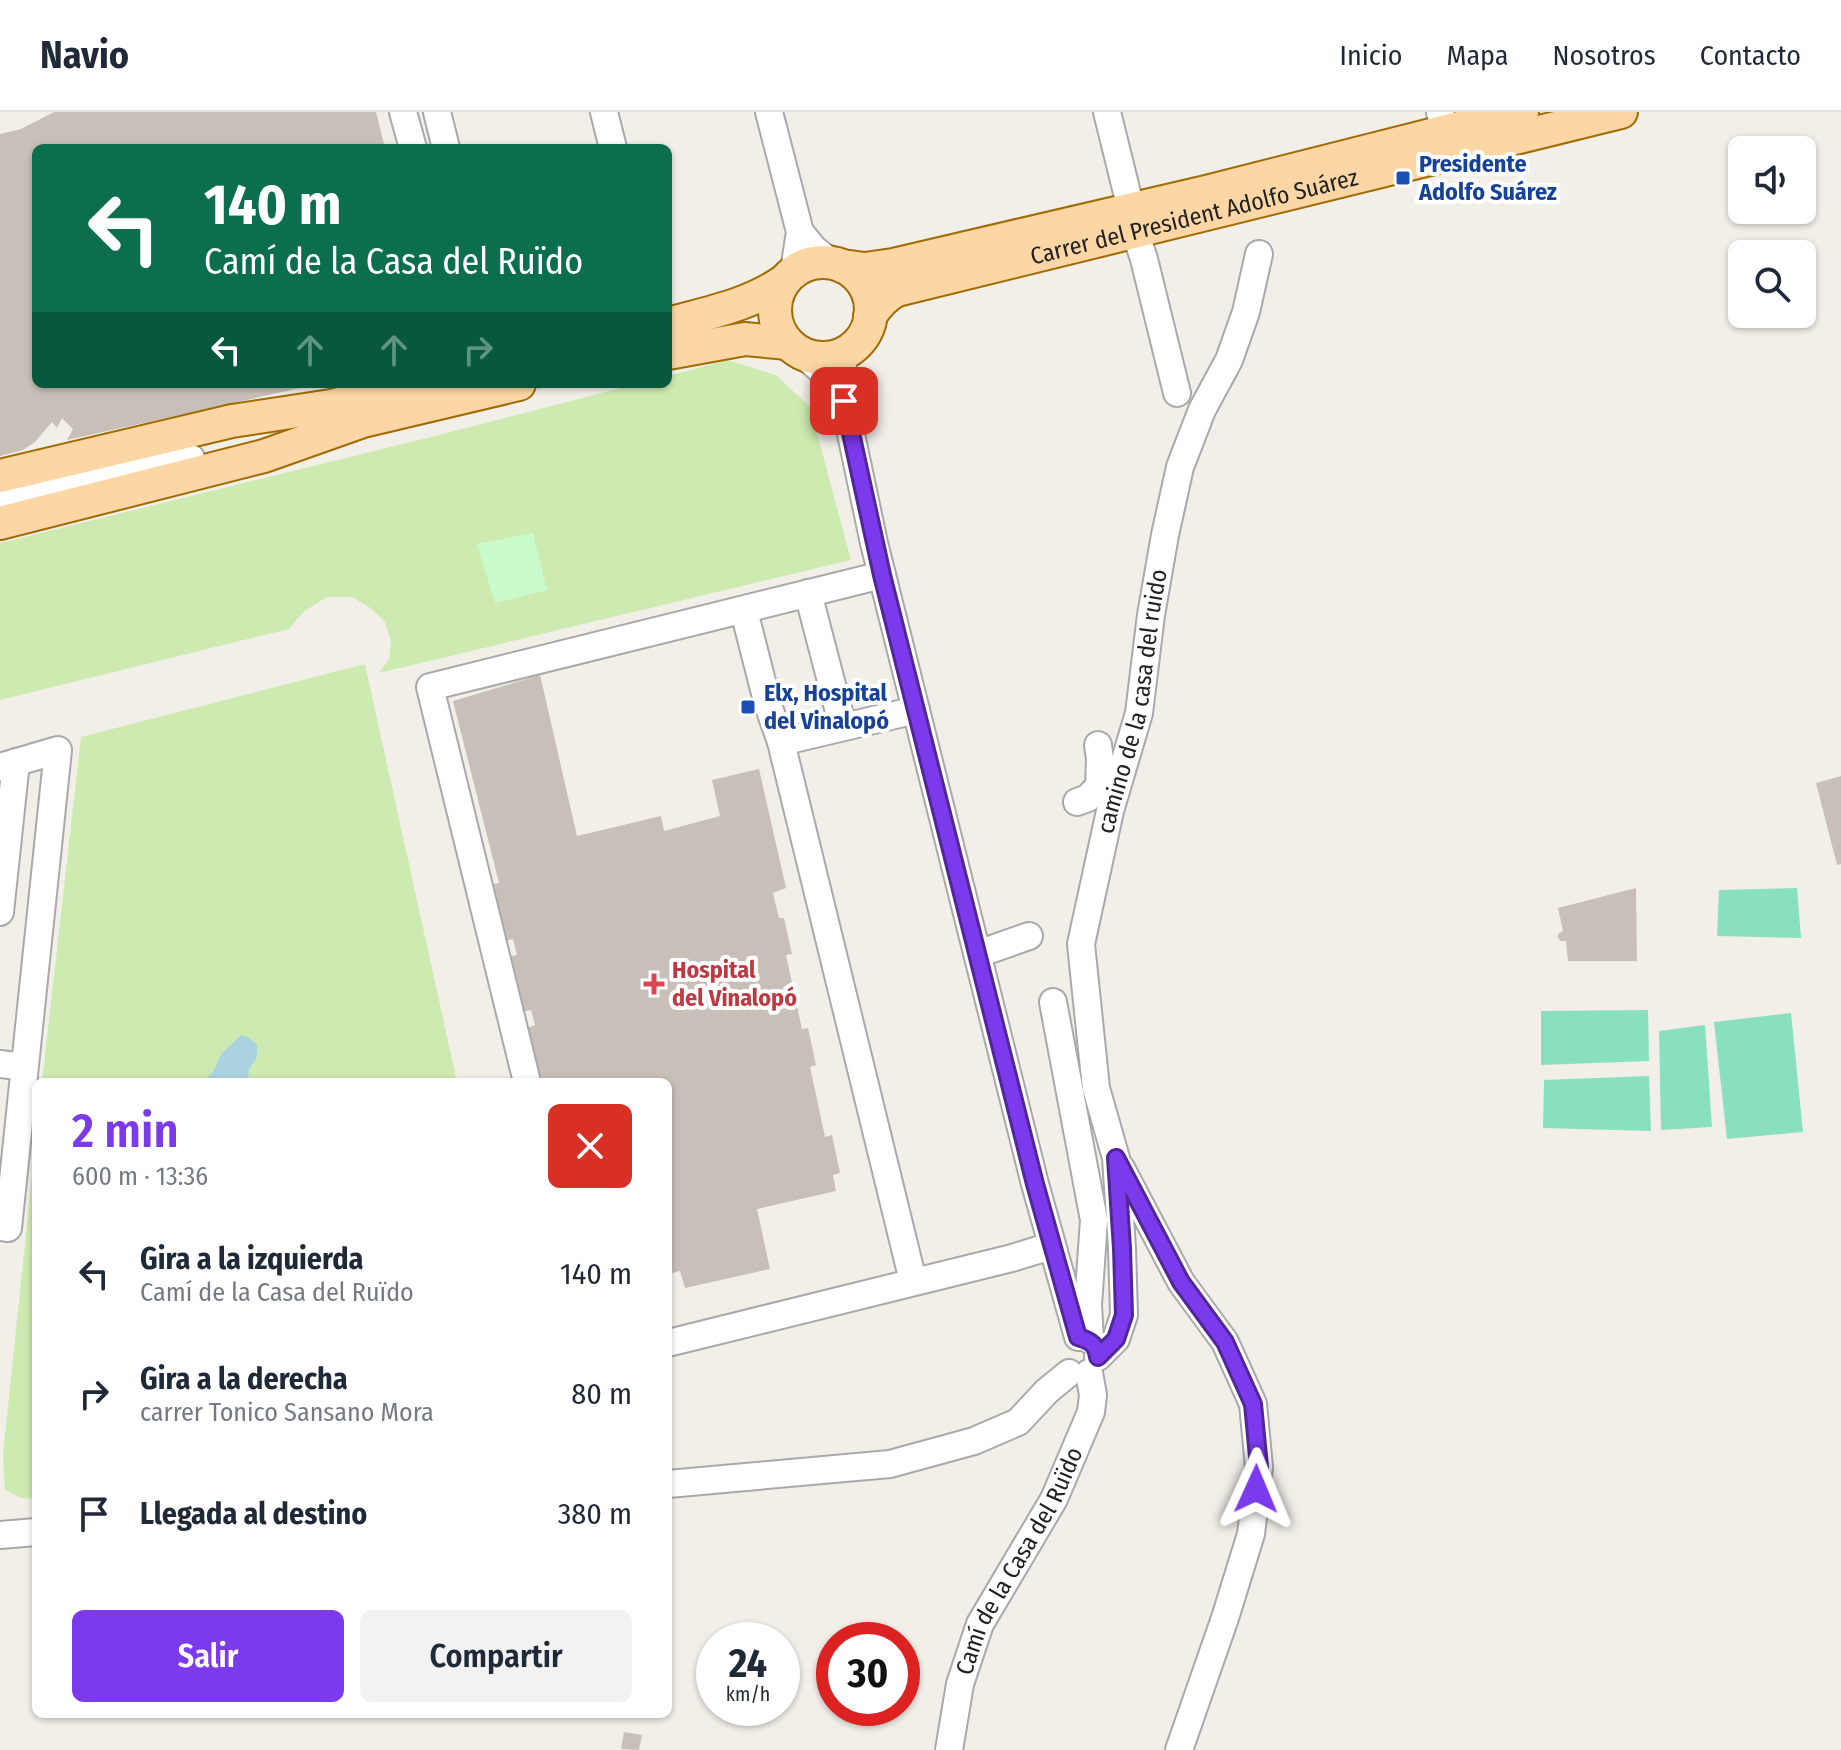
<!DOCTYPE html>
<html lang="es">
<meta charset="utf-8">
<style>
:root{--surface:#fff;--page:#f2f2f3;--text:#1f2937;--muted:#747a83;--line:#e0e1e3;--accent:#7c3aed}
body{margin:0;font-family:"Fira Sans Condensed",sans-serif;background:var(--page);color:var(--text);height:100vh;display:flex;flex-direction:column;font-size:30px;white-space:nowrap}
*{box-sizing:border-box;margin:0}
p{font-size:26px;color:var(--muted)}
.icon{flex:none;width:44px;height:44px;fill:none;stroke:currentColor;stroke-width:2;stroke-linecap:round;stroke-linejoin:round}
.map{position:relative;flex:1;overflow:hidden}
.side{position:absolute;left:32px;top:966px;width:640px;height:640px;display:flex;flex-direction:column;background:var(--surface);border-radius:12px;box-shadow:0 2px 6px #0004}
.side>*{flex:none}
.banner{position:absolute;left:32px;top:32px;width:640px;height:244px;border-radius:12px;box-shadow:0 2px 6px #0004;background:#0b6e4f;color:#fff;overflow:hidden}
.fabs{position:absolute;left:1728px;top:24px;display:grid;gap:16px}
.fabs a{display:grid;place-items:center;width:88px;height:88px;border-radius:12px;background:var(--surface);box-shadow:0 2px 6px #0004;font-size:40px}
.speed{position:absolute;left:696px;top:1510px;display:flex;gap:16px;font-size:40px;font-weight:700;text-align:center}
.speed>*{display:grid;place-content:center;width:104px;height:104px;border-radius:50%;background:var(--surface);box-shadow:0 2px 6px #0004;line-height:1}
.speed small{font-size:20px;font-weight:400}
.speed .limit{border:12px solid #d22;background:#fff;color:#111}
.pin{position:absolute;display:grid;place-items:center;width:68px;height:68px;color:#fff;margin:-34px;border-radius:16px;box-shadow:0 4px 12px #0006}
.me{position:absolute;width:88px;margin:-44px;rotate:1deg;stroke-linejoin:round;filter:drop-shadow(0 0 6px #0008)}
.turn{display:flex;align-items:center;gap:28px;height:168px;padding:0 40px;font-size:36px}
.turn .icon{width:104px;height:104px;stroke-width:2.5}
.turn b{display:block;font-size:56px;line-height:68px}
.lanes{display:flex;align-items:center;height:76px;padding:0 40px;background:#0003;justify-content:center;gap:40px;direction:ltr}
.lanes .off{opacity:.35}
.round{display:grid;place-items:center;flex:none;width:84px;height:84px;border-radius:12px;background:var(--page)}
.head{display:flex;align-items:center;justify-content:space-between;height:136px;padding:0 40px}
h1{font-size:48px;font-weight:600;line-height:60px;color:var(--accent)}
.primary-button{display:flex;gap:16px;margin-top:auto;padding:16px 40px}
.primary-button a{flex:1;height:92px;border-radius:12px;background:var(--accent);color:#fff;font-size:32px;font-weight:600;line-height:92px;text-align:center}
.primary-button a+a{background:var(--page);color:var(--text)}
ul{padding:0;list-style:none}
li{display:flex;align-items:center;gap:24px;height:120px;padding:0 40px}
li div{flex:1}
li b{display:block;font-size:30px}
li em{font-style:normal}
header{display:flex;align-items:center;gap:48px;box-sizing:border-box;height:112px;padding:0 40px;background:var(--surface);border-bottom:2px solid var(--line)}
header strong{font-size:38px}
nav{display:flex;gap:44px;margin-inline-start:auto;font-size:28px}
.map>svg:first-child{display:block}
.grass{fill:#cdebb0}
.park{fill:#c8facc}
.pitch{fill:#88e0be}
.water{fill:#aad3df}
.building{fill:#c7bfb8}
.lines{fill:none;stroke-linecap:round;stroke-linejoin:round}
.minor-casing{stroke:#a9a9a9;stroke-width:30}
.major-casing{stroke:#a06b00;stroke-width:36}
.minor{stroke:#fff;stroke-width:26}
.major{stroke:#fcd6a4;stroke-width:32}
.route-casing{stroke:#51269a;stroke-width:20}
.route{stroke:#7c3aed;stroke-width:14}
.transit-dot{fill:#1a4fb4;stroke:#fff;stroke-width:3}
.health-dot{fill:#e0444e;stroke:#fff;stroke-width:3}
.labels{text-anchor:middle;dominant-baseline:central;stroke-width:8;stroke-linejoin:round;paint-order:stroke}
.transit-label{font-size:24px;font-weight:bold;fill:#164399;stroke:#fff;text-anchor:start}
.street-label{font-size:24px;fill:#222;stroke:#fff}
.health-label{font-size:24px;font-weight:bold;fill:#be3a42;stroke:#fff;text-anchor:start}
</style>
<header>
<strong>Navio</strong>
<nav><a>Inicio</a><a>Mapa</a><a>Nosotros</a><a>Contacto</a></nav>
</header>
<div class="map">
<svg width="1841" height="1638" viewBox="0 0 1841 1638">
<rect width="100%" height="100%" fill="#f2efe9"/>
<g class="grass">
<path d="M 728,248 L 776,263 L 810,295 L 851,448 L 379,561 L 389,547 L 391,529 L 385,510 L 372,497 L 352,485 L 327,485 L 303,500 L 289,517 L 0,588 L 0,431 L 439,323 L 636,272 L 668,272 L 668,264 Z"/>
<path d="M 365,552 L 457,970 L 42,970 L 81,625 Z"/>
<path d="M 36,1025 L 36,1387 L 21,1386 L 5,1378 L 3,1343 Z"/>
</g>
<path class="park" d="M 533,421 L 547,478 L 495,491 L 477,432 Z"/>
<g class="pitch">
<path d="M 1797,776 L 1801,826 L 1717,824 L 1719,778 Z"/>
<path d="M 1648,898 L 1649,949 L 1541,953 L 1541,899 Z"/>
<path d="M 1791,901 L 1803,1020 L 1727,1027 L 1714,910 Z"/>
<path d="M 1705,913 L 1712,1015 L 1661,1018 L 1659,919 Z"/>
<path d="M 1649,964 L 1651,1019 L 1543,1016 L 1544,968 Z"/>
</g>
<path class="water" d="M 241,923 L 249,926 L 257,933 L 257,945 L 249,957 L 248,970 L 204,970 L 214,958 L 221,942 Z"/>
<g class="building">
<path d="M 54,0 L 376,0 L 385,36 L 36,36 L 36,272 L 314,273 L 67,328 L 73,317 L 62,306 L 57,316 L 52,310 L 35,330 L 23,338 L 0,344 L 0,22 L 21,17 Z"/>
<path d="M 540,563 L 577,724 L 661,704 L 664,719 L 720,704 L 712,668 L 759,657 L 786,776 L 773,781 L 779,806 L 784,806 L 792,842 L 786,843 L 802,917 L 808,916 L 816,953 L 810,955 L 825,1025 L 832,1023 L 840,1061 L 833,1063 L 836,1079 L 757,1097 L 770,1157 L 685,1176 L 680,1159 L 668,1162 L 668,970 L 541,970 L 527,916 L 535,913 L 531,898 L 522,900 L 508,845 L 517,843 L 513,827 L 505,829 L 490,773 L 499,771 L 453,589 Z"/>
<path d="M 1841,664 L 1841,752 L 1837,753 L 1816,671 Z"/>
<path d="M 1636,776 L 1637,849 L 1568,849 L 1566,829 L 1560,829 L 1558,825 L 1558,822 L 1563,819 L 1558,796 Z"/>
<path d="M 624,1620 L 642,1623 L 639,1638 L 621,1637 Z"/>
</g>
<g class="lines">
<g class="minor-casing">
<g id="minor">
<path d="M 403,0 L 413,36"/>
<path d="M 437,0 L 446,36"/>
<path d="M 604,0 L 613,36"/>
<path d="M 769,0 L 800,120 L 795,152 L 791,163"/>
<path d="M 1107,0 L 1131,97"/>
<path d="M 1440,0 L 1445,20"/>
<path d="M 800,120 L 814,137 L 833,152"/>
<path d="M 1135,120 L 1144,147 L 1177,281"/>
<path d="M 847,239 L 842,254 L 844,289 L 874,431 L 1035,1072 L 1078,1225"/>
<path d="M 800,240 L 823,260 L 844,289"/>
<path d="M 0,392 L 191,346"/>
<path d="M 808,481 L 843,615"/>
<path d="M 744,499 L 768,593 L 781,630 L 913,1169"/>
<path d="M 781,630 L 916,598"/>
<path d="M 0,655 L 58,638 L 8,1116 L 0,1115"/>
<path d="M 1077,690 L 1088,686 L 1099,674 L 1100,647 L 1098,633"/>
<path d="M 0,800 L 16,650"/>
<path d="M 978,842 L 1029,824"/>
<path d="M 1053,890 L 1094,1108 L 1088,1193 L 1090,1228"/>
<path d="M 0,952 L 24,955"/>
<path d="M 527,970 L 430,575 L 882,463"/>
<path d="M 1121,1056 L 1181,1170 L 1225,1230 L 1253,1292 L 1259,1355 L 1251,1422 L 1225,1506 L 1179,1638"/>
<path d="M 668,1231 L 1012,1146 L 1051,1134"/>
<path id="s1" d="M 1098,1245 L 1116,1227 L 1124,1203 L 1122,1136 L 1116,1046 L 1096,976 L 1081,832 L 1110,699 L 1139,601 L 1151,503 L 1165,423 L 1180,355 L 1202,298 L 1229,248 L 1246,200 L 1259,142"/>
<path d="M 668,1372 L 890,1352 L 974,1329 L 1018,1310 L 1047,1279 L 1069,1261"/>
<path d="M 0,1423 L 36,1420"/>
<path id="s2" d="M 949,1638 L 960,1572 L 980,1512 L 1054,1387 L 1091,1300 L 1093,1283 L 1089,1261"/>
</g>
</g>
<g class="major-casing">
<g id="major">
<circle cx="823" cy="198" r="48"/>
<path d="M 842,154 L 865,157 L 893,153 L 1206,80 L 1522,0"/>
<path id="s3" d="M 870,204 C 878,192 885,184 897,178 L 1621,0"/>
<path d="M 668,212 C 708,201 750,193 784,169"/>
<path d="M 668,241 L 745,227 L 788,231"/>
<path d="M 0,364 L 232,309 L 331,294 L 420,272"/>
<path d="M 0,411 L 264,344 L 363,309 L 519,272"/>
</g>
</g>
<use href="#minor" class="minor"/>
<use href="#major" class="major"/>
</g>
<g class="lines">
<g class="route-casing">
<path id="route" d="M 844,289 L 882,463 L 1035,1072 L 1078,1225 C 1091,1229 1096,1232 1098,1245 L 1116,1227 L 1124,1203 L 1122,1136 L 1116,1046 L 1181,1170 L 1225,1230 L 1253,1292 L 1259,1355 L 1256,1377"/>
</g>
<use href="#route" class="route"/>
</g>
<g class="transit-dot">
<rect x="1395" y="58" width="16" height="16" rx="4"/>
<rect x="740" y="587" width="16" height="16" rx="4"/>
</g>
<path class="health-dot" d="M650 860h8v8h8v8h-8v8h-8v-8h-8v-8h8z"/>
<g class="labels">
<g class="transit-label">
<text x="1419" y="52">Presidente<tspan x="1419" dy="28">Adolfo Suárez</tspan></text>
<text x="764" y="581">Elx, Hospital<tspan x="764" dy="28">del Vinalopó</tspan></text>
</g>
<g class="street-label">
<text stroke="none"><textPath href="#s3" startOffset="344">Carrer del President Adolfo Suárez</textPath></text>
<text stroke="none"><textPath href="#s1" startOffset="674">camino de la casa del ruido</textPath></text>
<text stroke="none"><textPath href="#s2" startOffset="204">Camí de la Casa del Ruïdo</textPath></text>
</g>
<g class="health-label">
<text x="672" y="858">Hospital<tspan x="672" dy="28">del Vinalopó</tspan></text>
</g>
</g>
</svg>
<div class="fabs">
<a><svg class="icon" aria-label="sound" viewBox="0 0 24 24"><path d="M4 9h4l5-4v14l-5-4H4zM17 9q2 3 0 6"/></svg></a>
<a><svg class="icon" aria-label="search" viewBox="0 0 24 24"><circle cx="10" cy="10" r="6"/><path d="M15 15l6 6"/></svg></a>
</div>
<div class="speed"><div>24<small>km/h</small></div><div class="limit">30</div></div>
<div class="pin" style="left:844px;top:289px;background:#d93025"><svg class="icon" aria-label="arrive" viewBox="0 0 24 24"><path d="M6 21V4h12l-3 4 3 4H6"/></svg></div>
<svg class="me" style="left:1256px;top:1377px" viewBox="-20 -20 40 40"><path d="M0-17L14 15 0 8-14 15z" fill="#7c3aed" stroke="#fff" stroke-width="4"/></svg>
<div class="banner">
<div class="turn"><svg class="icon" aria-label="left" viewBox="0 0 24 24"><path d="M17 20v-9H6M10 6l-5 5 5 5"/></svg><div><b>140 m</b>Camí de la Casa del Ruïdo</div></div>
<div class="lanes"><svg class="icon" aria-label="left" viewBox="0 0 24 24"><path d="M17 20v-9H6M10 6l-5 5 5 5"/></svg><svg class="icon off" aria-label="ahead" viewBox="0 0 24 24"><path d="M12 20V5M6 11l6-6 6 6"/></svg><svg class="icon off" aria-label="ahead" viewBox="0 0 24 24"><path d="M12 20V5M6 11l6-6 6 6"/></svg><svg class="icon off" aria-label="right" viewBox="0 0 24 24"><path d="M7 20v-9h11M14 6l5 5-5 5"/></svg></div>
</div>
<section class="side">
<div class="head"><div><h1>2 min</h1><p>600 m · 13:36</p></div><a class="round" style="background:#d93025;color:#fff"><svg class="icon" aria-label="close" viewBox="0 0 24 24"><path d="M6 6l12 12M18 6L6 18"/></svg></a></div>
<ul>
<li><svg class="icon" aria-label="left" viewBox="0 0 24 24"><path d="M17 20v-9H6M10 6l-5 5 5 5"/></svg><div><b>Gira a la izquierda</b><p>Camí de la Casa del Ruïdo</p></div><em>140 m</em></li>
<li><svg class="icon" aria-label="right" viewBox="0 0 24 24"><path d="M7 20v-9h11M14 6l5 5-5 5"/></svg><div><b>Gira a la derecha</b><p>carrer Tonico Sansano Mora</p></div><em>80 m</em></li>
<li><svg class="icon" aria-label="arrive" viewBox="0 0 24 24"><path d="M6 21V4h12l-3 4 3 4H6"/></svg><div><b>Llegada al destino</b></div><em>380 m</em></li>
</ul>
<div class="primary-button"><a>Salir</a><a>Compartir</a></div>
</section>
</div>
